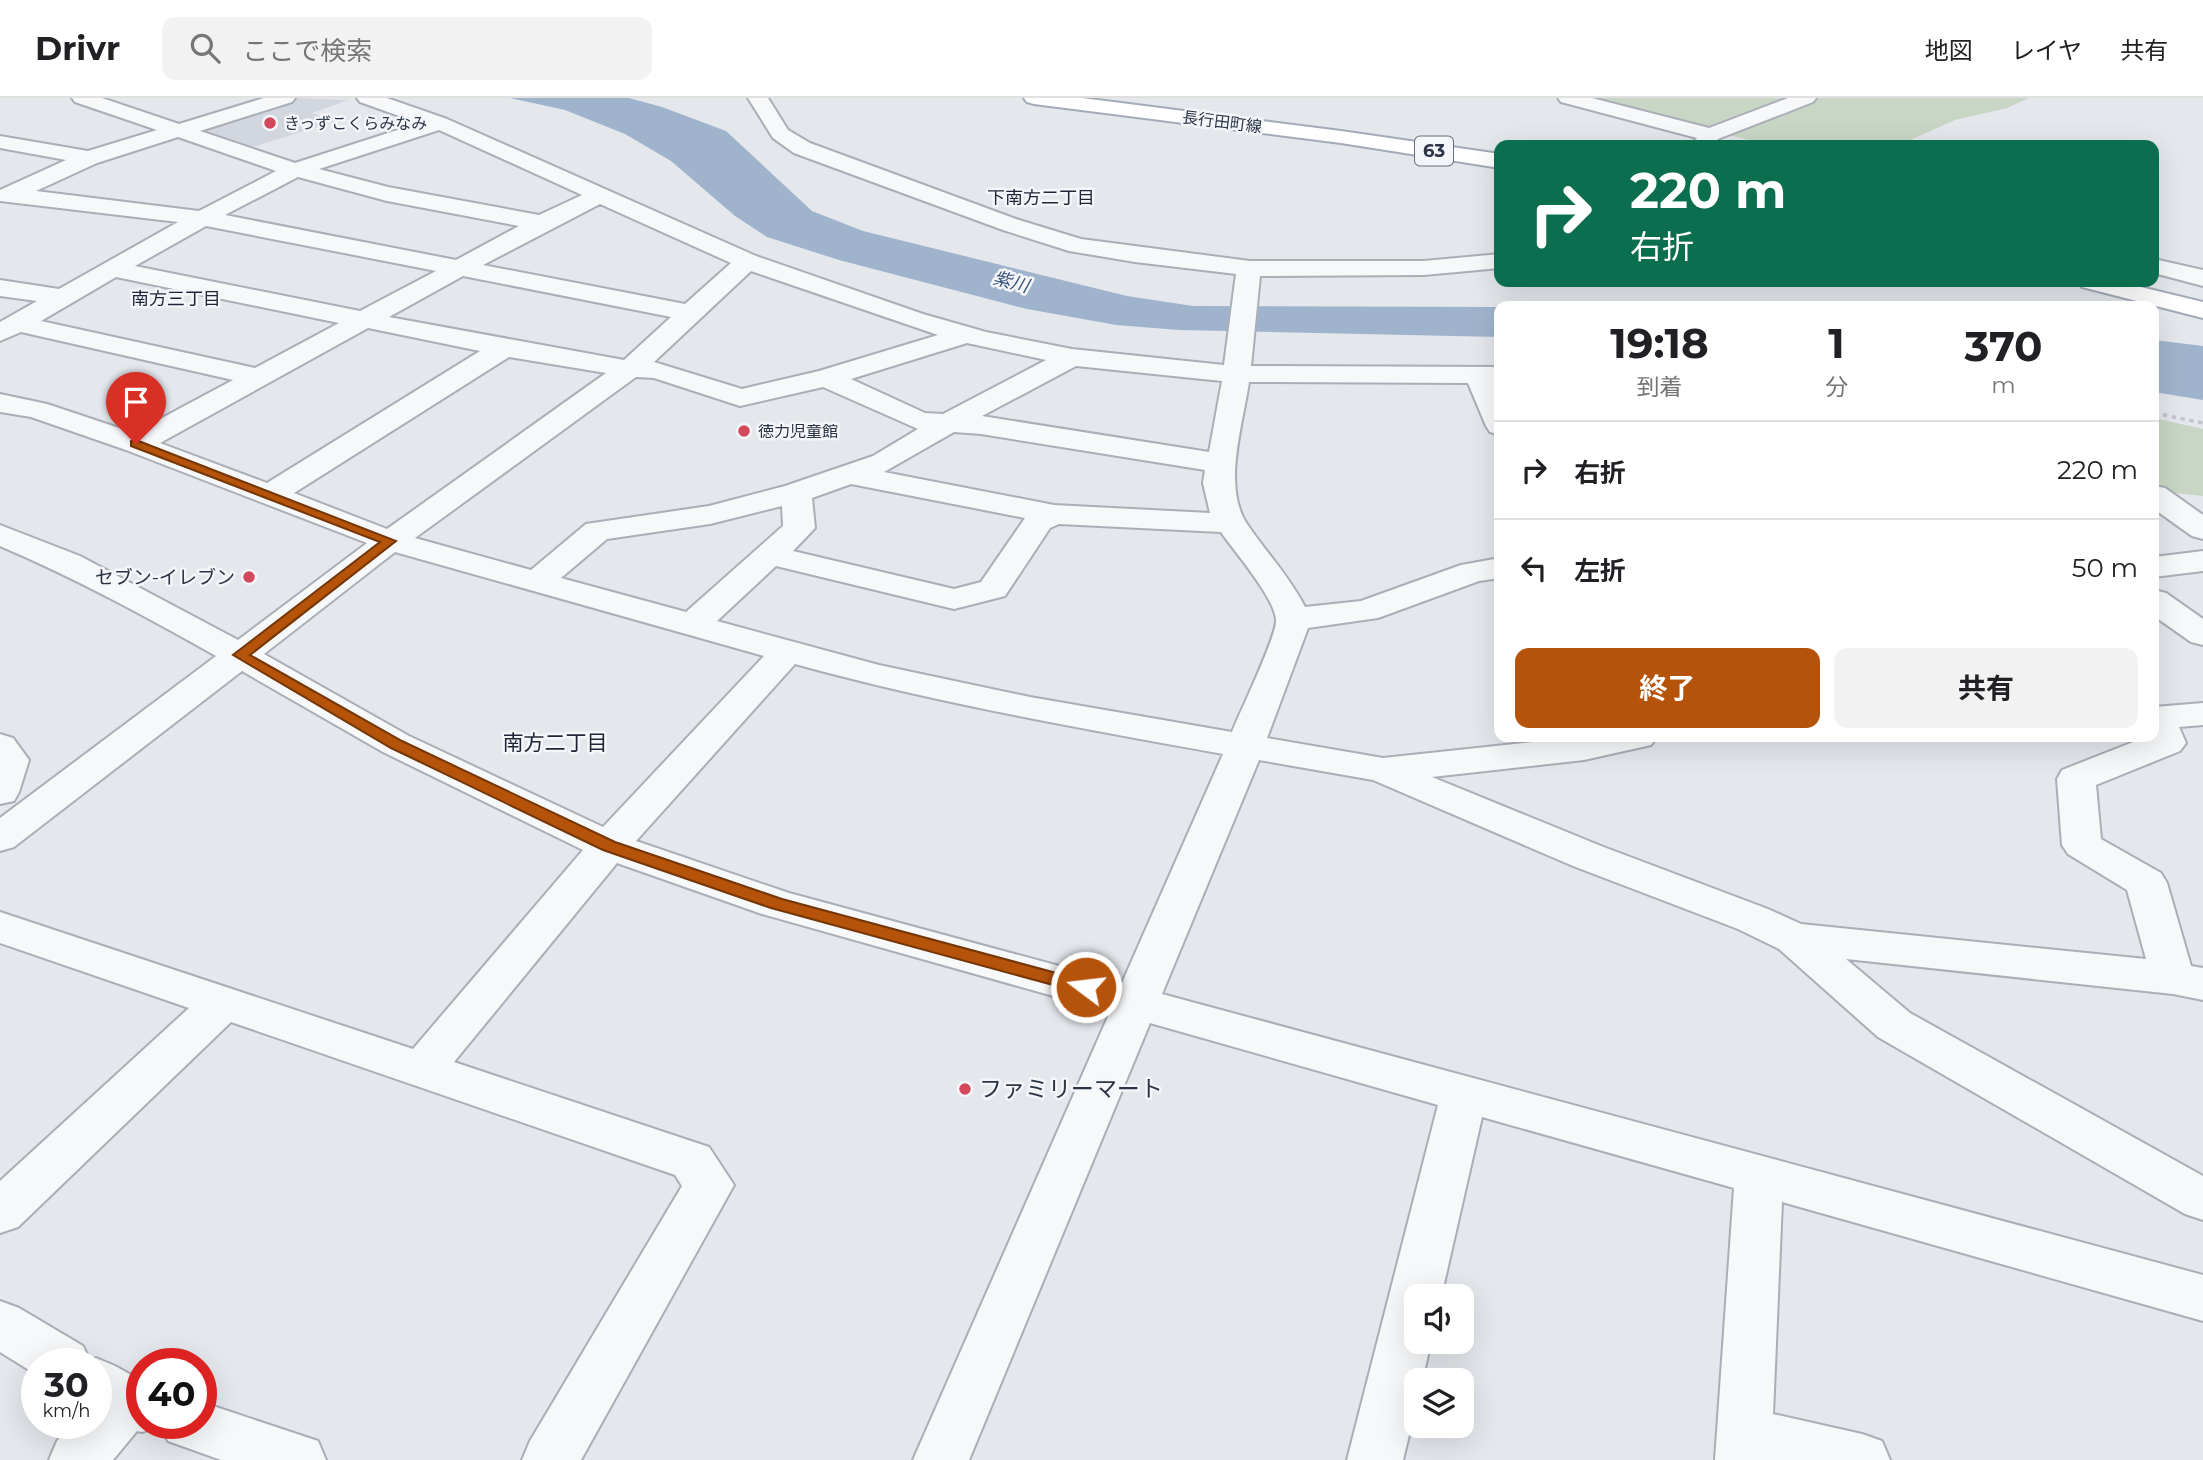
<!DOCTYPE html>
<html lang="ja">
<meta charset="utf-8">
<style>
:root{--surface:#fff;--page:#f2f2f2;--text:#202124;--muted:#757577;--line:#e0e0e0;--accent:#b45309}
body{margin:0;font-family:Montserrat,"Noto Sans JP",sans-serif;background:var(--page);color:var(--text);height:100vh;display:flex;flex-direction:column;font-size:26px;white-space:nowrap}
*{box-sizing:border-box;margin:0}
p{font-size:23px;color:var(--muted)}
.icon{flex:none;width:38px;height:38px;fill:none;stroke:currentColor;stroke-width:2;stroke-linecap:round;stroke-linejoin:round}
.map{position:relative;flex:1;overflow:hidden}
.side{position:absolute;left:1494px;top:203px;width:665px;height:441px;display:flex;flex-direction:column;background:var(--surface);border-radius:14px;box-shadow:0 7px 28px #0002}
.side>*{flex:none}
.top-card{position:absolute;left:1494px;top:42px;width:665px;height:147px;border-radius:14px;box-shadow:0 7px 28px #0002;background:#0b6e4f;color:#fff;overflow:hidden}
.tools{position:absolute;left:1404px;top:1186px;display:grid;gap:14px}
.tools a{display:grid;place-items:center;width:70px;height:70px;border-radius:14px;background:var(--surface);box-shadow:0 7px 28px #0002;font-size:35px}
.speed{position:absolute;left:21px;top:1250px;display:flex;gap:14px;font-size:35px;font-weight:700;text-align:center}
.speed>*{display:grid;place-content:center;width:91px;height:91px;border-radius:50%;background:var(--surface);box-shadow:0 7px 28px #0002;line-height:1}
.speed small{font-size:18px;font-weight:400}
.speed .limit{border:10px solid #d22;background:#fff;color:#111}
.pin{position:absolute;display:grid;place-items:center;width:60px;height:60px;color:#fff;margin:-72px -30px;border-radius:50% 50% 50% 0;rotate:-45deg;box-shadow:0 0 7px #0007}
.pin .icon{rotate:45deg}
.me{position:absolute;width:77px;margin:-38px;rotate:285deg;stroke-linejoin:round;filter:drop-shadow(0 0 5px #0008)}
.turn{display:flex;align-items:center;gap:24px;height:147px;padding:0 21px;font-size:32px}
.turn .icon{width:91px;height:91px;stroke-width:2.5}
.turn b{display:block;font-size:49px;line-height:60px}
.eta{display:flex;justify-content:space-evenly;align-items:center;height:119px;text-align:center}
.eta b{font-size:42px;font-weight:700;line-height:49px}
.primary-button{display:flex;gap:14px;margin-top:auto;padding:14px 21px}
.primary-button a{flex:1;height:80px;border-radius:14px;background:var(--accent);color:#fff;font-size:28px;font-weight:700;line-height:80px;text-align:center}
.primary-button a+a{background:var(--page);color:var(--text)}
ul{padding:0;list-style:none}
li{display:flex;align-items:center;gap:21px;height:98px;padding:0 21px;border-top:2px solid var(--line)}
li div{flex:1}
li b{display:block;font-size:26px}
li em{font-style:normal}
header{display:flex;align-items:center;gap:42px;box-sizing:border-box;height:98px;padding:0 35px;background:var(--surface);border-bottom:2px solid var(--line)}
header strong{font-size:33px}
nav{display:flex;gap:38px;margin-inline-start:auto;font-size:24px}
.search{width:490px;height:63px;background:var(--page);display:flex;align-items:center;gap:18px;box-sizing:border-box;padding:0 24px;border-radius:14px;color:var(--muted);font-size:26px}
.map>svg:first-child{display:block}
.built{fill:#d2d6de}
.green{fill:#c9d6c5}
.water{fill:#9fb4cc}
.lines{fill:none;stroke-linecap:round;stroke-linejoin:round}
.minor-casing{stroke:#a9aeb7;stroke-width:4}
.major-casing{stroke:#a3abb8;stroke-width:4}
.path{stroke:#c2c5cb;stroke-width:3.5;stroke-dasharray:4.5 4.5;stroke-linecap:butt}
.minor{fill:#f7f8fa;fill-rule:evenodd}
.major{fill:#fff;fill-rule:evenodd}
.route{fill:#b45309;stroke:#753606;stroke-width:2}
.poi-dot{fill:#d1495b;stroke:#f4f6f9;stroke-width:2.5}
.labels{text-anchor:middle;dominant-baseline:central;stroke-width:5;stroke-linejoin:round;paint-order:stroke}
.far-street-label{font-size:16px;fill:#2b3445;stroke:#f4f6f9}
.far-poi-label{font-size:16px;fill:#2b3445;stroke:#f4f6f9;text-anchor:start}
.shield{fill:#f4f6f9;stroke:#676e7b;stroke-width:2}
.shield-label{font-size:18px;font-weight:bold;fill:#2b3445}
.far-neighbourhood-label{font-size:18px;fill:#1d2536;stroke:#f4f6f9}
.far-water-label{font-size:18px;font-style:italic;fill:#34527a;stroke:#f4f6f9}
.poi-label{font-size:19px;fill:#2b3445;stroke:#f4f6f9;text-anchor:end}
.neighbourhood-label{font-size:21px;fill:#1d2536;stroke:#f4f6f9}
.near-poi-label{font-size:23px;fill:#2b3445;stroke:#f4f6f9;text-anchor:start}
</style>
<header>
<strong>Drivr</strong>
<div class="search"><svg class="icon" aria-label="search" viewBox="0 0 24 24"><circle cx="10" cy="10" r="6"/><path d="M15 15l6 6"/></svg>ここで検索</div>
<nav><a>地図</a><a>レイヤ</a><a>共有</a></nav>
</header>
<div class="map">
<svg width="2203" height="1362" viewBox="0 0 2203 1362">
<rect width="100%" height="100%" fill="#e4e7ec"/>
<path class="built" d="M 294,0 L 348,2 L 312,15 L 336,23 L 249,50 L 199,34 L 197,29 Z"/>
<g class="green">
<path d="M 1580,0 L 2029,0 L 2007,10 L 1955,22 L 1899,47 L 1769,47 Z"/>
<path d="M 2154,320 L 2203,331 L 2203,398 L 2165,394 L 2154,385 Z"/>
</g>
<g class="water">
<path d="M 510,0 L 629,0 L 662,9 L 726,33 L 812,113 L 863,133 L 1127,198 L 1193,208 L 1500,209 L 1500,239 L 1179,232 L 1116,227 L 1027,211 L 839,162 L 767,139 L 735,118 L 671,63 L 625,36 L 565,12 Z"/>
<path d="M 2154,242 L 2203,248 L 2203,302 L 2154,294 Z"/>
</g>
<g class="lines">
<g class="minor-casing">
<g id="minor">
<path d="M 72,0 L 102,0 L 179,26 L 264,0 L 295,0 L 292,4 L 200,33 L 295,65 L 419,25 L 360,4 L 357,0 L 387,0 L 447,21 L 756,158 L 923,216 L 986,234 L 1072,251 L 1224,267 L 1236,176 L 1135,164 L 1069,153 L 1003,132 L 794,55 L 773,40 L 748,0 L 768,0 L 788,32 L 810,45 L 1019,122 L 1081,141 L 1250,163 L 1424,163 L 1500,156 L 1500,170 L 1424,177 L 1260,178 L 1251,268 L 1500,269 L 1500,285 L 1496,285 L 1500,293 L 1500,337 L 1490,334 L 1486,328 L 1468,285 L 1249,284 C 1243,326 1222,389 1247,426 C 1266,454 1289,478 1305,509 L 1361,503 L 1461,467 L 1500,460 L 1500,480 L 1479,483 L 1378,520 L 1308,530 L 1267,640 L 1383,660 L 1581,639 L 1657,639 L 1651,647 L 1584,662 L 1432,679 L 1601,748 L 1768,811 L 1801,826 L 2146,861 L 2127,792 L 2068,756 L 2062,747 L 2057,681 L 2062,672 L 2146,639 L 2154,639 L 2154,609 L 2203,605 L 2203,627 L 2179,629 L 2186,645 L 2180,653 L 2096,687 L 2101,741 L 2161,775 L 2167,785 L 2191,868 L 2203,870 L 2203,902 L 2173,896 L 1846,861 L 1910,915 L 2203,1078 L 2203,1122 L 2185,1116 L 1878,939 L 1779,851 L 1738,831 L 1573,768 L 1373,682 L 1259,662 L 1162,896 L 2203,1177 L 2203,1223 L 1782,1104 L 1773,1316 L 1862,1336 L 1882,1343 L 1890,1362 L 1715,1362 L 1734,1090 L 1482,1019 L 1441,1199 L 1416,1199 L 1416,1244 L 1431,1244 L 1422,1283 L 1416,1283 L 1416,1308 L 1403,1362 L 1347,1362 L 1438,1007 L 1150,925 L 969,1362 L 913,1362 L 1110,914 L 762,816 L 617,765 L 454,964 L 709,1049 L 734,1087 L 581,1362 L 522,1362 L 530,1343 L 682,1088 L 675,1077 L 231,924 L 18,1129 L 0,1135 L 0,1083 L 189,910 L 0,845 L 0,814 L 413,951 L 583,752 L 383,654 L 242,573 L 14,749 L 0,753 L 0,720 L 216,558 C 145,518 75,480 0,448 L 0,427 L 80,458 L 238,542 L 367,445 L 126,352 L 31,319 L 0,314 L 0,296 L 47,306 L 134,335 L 233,282 L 21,234 L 0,243 L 0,224 L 37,203 L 0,198 L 0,182 L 59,191 L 178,124 L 0,103 L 0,92 L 66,62 L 0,50 L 0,38 L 88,53 L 157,32 L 75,4 ZM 439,32 L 582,97 L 539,117 L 388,89 L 319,71 ZM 178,39 L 276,73 L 199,113 L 36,93 L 97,65 ZM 298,79 L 387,103 L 519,128 L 456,162 L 225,117 ZM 600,106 L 731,165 L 685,206 L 483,167 ZM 206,128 L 436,173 L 360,213 L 135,168 ZM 751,173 L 938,237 L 819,273 L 742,291 L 654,264 ZM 463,178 L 671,219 L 624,262 L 389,219 ZM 116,179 L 339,225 L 255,270 L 41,223 ZM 368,230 L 480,253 L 267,385 L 160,345 ZM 967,245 L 1046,262 L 943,316 L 925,315 L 851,281 ZM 509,259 L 606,275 L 387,431 L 294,395 ZM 1076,268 L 1222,283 L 1209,354 L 982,318 ZM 636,279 L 654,280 L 740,308 L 823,289 L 918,331 L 873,358 L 785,388 L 709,408 L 586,426 L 531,472 L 415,440 ZM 954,334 L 981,336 L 1205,372 L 1203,385 L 1210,415 L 1054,407 L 884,374 ZM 851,386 L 1025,420 L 981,484 L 954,491 L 793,453 L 815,430 L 812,400 ZM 782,408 L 783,428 L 686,514 L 561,480 L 607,441 L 710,426 ZM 1059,426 L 1221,434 C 1234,453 1275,500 1276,522 C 1277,538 1240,614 1232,634 L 1030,599 L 879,567 L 717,523 L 776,468 L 954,511 L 1005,498 L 1050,430 ZM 395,454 L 764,558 L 603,729 L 409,638 L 264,556 ZM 795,566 C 936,605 1080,630 1223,656 L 1122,885 L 789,795 L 636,743 Z"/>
<path d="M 1558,0 L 1592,0 L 1709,30 L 1788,0 L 1816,0 L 1813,4 L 1718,41 L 1713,47 L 1691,47 L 1697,40 L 1561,4 Z"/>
<path d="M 2154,161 L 2203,172 L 2203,188 L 2154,175 Z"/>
<path d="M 2154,388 L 2165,390 L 2203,417 L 2203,441 L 2192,438 L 2154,411 Z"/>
<path d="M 2203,453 L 2203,473 L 2154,479 L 2154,459 Z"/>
<path d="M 2154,492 L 2166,495 L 2203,521 L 2203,547 L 2191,544 L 2154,518 Z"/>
<path d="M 0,636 L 13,640 L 29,662 L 19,694 L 14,703 L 0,706 Z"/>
<path d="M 0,1203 L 19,1210 L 83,1248 L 90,1263 L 96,1260 L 115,1268 L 142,1283 L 142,1325 L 201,1325 L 201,1304 L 318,1343 L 326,1362 L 221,1362 L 168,1343 L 161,1327 L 142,1334 L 137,1333 L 113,1362 L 49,1362 L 57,1343 L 73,1325 L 96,1325 L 96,1265 L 37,1265 L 37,1277 L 0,1254 Z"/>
</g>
</g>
<g class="major-casing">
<g id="major">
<path d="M 1024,0 L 1082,0 L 1341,33 L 1500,56 L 1500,70 L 1341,45 L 1034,6 L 1027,4 Z"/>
<path d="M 2078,184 L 2120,184 L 2203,204 L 2203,220 L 2082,189 Z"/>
</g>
</g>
<path class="path" d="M 2154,315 L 2203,325"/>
<use href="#minor" class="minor"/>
<use href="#major" class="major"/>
</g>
<path class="route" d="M 136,342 L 396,443 L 250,557 L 402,643 L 615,744 L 782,801 L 1086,883 L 1092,885 L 1095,889 L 1092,894 L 1086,896 L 771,810 L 603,752 L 391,650 L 233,557 L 380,444 L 131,348 L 131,343 Z"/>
<g class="poi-dot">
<circle cx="270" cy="25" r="7"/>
<circle cx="744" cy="333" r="7"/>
<circle cx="249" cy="479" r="7"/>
<circle cx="965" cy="991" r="7"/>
</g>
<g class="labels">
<g class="far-street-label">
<text transform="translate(1222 24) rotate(7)">長行田町線</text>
</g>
<g class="far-poi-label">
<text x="284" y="25">きっずこくらみなみ</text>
<text x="758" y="333">徳力児童館</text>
</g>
<rect class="shield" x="1415" y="38.5" width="38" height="29" rx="5"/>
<g class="shield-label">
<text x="1434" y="53">63</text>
</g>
<g class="far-neighbourhood-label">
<text x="1041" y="100">下南方二丁目</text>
<text x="176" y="201">南方三丁目</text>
</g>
<g class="far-water-label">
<text transform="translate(1011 184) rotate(15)">紫川</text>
</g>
<g class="poi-label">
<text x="235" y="479">セブン-イレブン</text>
</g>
<g class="neighbourhood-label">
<text x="555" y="644">南方二丁目</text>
</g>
<g class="near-poi-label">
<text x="979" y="991">ファミリーマート</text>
</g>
</g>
</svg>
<div class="tools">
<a><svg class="icon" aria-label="sound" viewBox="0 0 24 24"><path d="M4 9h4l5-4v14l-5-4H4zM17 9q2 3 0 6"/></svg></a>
<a><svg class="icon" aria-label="layers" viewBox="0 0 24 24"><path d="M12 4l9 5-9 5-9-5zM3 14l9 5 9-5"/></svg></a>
</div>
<div class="speed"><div>30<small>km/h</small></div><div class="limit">40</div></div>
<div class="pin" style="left:136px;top:346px;background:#d93025"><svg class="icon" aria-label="arrive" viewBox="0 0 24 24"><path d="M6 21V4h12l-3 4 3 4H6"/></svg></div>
<svg class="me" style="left:1086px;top:889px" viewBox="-20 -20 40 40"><circle r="17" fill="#b45309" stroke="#fff" stroke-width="3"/><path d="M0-11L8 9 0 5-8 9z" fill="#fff"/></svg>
<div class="top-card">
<div class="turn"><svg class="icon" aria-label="right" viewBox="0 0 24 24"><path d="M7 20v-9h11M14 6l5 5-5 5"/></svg><div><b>220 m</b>右折</div></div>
</div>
<section class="side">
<div class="eta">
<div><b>19:18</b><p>到着</p></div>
<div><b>1</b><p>分</p></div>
<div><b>370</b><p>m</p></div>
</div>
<ul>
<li><svg class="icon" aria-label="right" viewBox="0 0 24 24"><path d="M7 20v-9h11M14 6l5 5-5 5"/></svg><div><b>右折</b></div><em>220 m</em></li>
<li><svg class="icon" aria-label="left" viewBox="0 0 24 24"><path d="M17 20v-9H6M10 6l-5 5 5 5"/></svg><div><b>左折</b></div><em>50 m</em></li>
</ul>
<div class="primary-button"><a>終了</a><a>共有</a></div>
</section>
</div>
